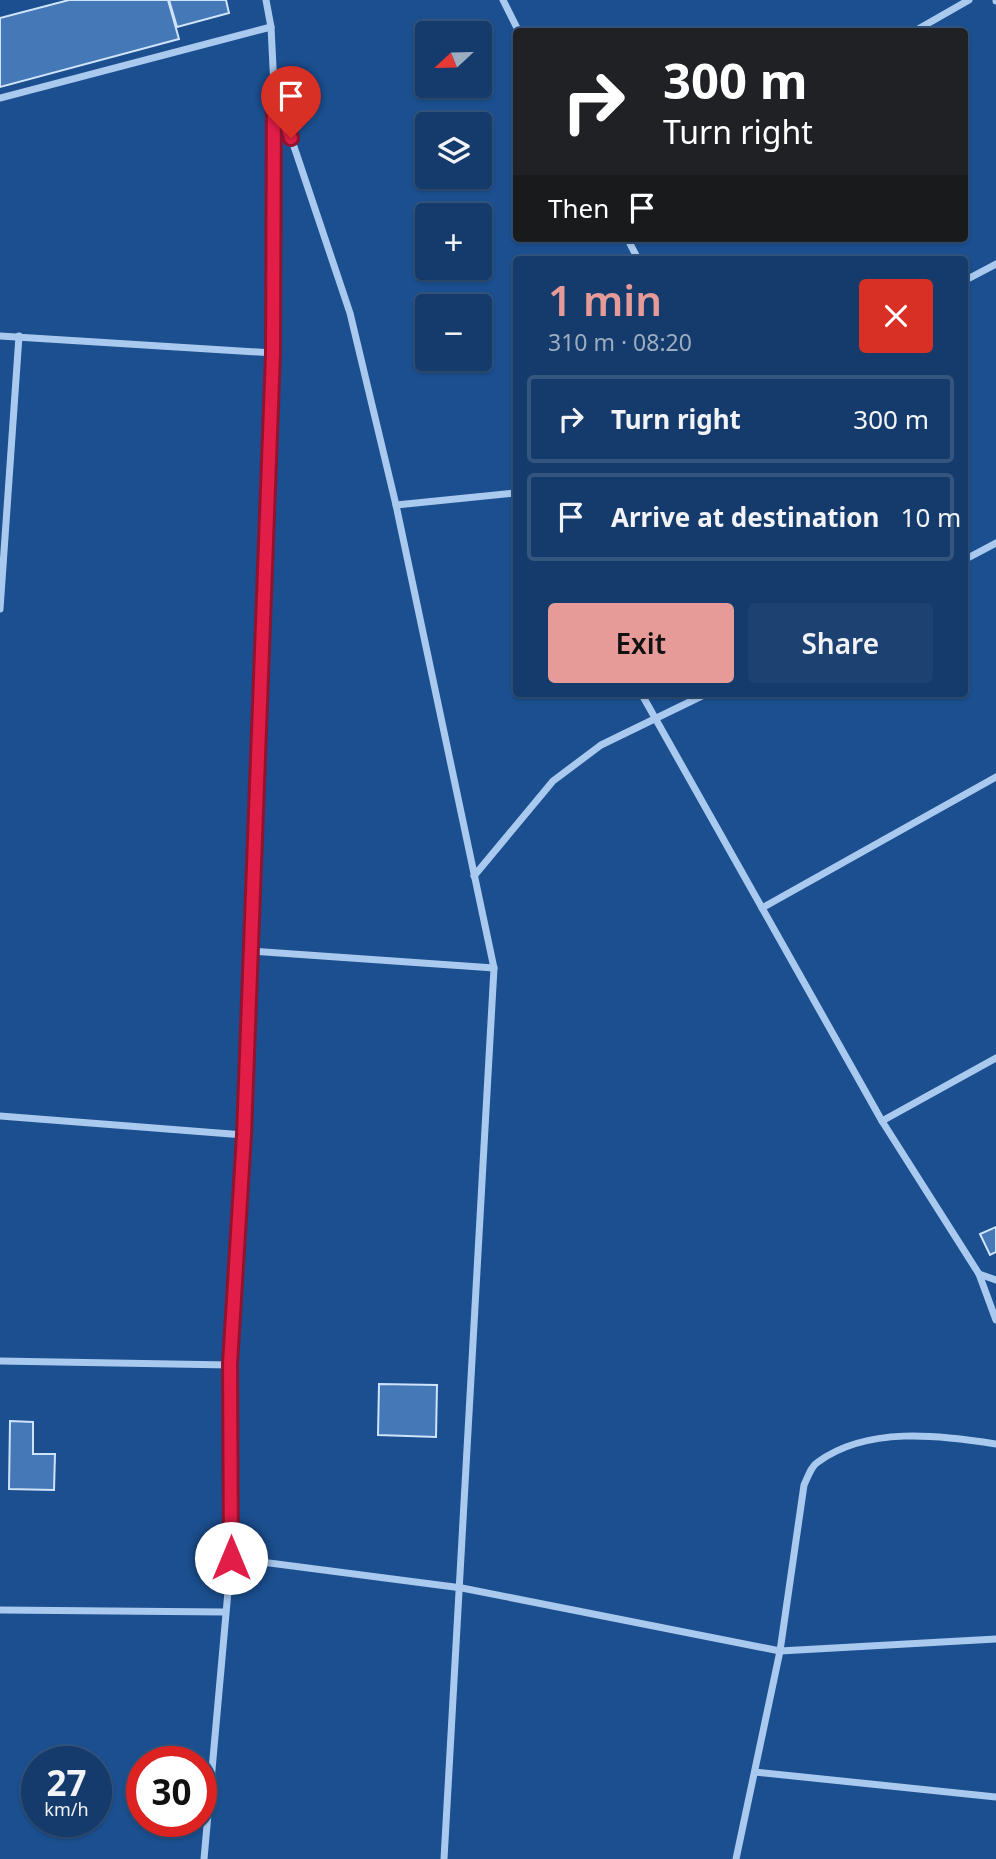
<!DOCTYPE html>
<meta charset="utf-8">
<style>
:root{--surface:#143b6b;--page:#1d4271;--text:#f1f3f6;--muted:#9dadc1;--line:#33557e;--accent:#e69b98}
body{margin:0;font-family:"Noto Sans",sans-serif;background:var(--page);color:var(--text);height:100vh;display:flex;flex-direction:column;font-size:26px;white-space:nowrap}
*{box-sizing:border-box;margin:0}
p{font-size:23px;color:var(--muted)}
.icon{flex:none;width:38px;height:38px;fill:none;stroke:currentColor;stroke-width:2;stroke-linecap:round;stroke-linejoin:round}
.map{position:relative;flex:1;overflow:hidden}
.details{position:absolute;left:513px;top:256px;width:455px;height:441px;display:flex;flex-direction:column;background:var(--surface);border-radius:7px;box-shadow:0 2px 5px #0004,0 0 0 2px var(--line)}
.details>*{flex:none}
.top-card{position:absolute;left:513px;top:28px;width:455px;height:214px;border-radius:7px;box-shadow:0 2px 5px #0004,0 0 0 2px var(--line);background:#202124;color:#fff;overflow:hidden}
.needle{width:46px;rotate:248deg}
.controls{position:absolute;left:415px;top:21px;display:grid;gap:14px}
.controls a{display:grid;place-items:center;width:77px;height:77px;border-radius:7px;background:var(--surface);box-shadow:0 2px 5px #0004,0 0 0 2px var(--line);font-size:35px}
.speed{position:absolute;left:21px;top:1746px;display:flex;gap:14px;font-size:35px;font-weight:700;text-align:center}
.speed>*{display:grid;place-content:center;width:91px;height:91px;border-radius:50%;background:var(--surface);box-shadow:0 2px 5px #0004,0 0 0 2px var(--line);line-height:1}
.speed small{font-size:18px;font-weight:400}
.speed .limit{border:10px solid #d22;background:#fff;color:#111}
.pin{position:absolute;display:grid;place-items:center;width:60px;height:60px;color:#fff;margin:-72px -30px;border-radius:50% 50% 50% 0;rotate:-45deg;box-shadow:0 0 7px #0007}
.pin .icon{rotate:45deg}
.me{position:absolute;width:77px;margin:-38px;rotate:0deg;stroke-linejoin:round;filter:drop-shadow(0 0 5px #0008)}
.turn{display:flex;align-items:center;gap:24px;height:147px;padding:0 35px;font-size:32px}
.turn .icon{width:91px;height:91px;stroke-width:2.5}
.turn b{display:block;font-size:49px;line-height:60px}
.then{display:flex;align-items:center;height:66px;padding:0 35px;background:#0003;gap:14px;font-size:26px}
.round{display:grid;place-items:center;flex:none;width:74px;height:74px;border-radius:7px;background:var(--page)}
.head{display:flex;align-items:center;justify-content:space-between;height:119px;padding:0 35px}
h1{font-size:42px;font-weight:600;line-height:52px;color:var(--accent)}
.primary-button{display:flex;gap:14px;margin-top:auto;padding:14px 35px}
.primary-button a{flex:1;height:80px;border-radius:7px;background:var(--accent);color:#111;font-size:28px;font-weight:600;line-height:80px;text-align:center}
.primary-button a+a{background:var(--page);color:var(--text)}
ul{padding:0;list-style:none}
li{display:flex;align-items:center;gap:21px;height:88px;margin:0 14px 10px;padding:0 21px;border:4px solid var(--line);border-radius:7px}
li div{flex:1}
li b{display:block;font-size:26px}
li em{font-style:normal}
.map>svg:first-child{display:block}
.building{fill:#4478b7;stroke:#cfe3fa;stroke-width:2}
.lines{fill:none;stroke-linecap:round;stroke-linejoin:round}
.minor{stroke:#a9c9ee;stroke-width:7}
.route-casing{stroke:#92132f;stroke-width:18}
.route{stroke:#e11d48;stroke-width:12}
</style>
<div class="map">
<svg width="996" height="1859" viewBox="0 0 996 1859">
<rect width="100%" height="100%" fill="#1b4f8f"/>
<g class="building">
<path d="M 69,0 L 168,0 L 179,39 L 0,87 L 0,18 Z"/>
<path d="M 169,0 L 226,0 L 229,13 L 177,27 Z"/>
<path d="M 996,1227 L 996,1252 L 990,1255 L 980,1234 Z"/>
<path d="M 379,1384 L 437,1385 L 436,1437 L 378,1435 Z"/>
<path d="M 10,1421 L 33,1422 L 33,1454 L 55,1454 L 54,1490 L 9,1489 Z"/>
</g>
<g class="lines">
<g class="minor">
<path d="M 266,0 L 271,27 L 274,87 L 350,313 L 396,505 L 494,968 L 444,1859"/>
<path d="M 503,0 L 519,32"/>
<path d="M 996,0 L 996,1"/>
<path d="M 913,32 L 969,0"/>
<path d="M 0,98 L 271,27"/>
<path d="M 627,238 L 638,259"/>
<path d="M 964,281 L 996,264"/>
<path d="M 0,336 L 273,353"/>
<path d="M 396,505 L 516,493"/>
<path d="M 964,560 L 996,543"/>
<path d="M 0,609 L 19,336"/>
<path d="M 641,693 L 882,1121 L 979,1274 L 996,1320"/>
<path d="M 474,876 L 553,781 L 601,745 L 708,693"/>
<path d="M 762,908 L 996,777"/>
<path d="M 250,951 L 494,968"/>
<path d="M 0,1116 L 244,1135"/>
<path d="M 882,1121 L 996,1058"/>
<path d="M 979,1274 L 996,1280"/>
<path d="M 0,1361 L 230,1365"/>
<path d="M 231,1558 L 462,1588 L 780,1651 L 996,1639"/>
<path d="M 0,1610 L 224,1612"/>
<path d="M 755,1772 L 996,1797"/>
<path d="M 204,1859 L 231,1558 L 230,1365 L 244,1135 L 273,353 L 274,95"/>
<path d="M 736,1859 L 780,1651 L 804,1485 C 808,1477 811,1466 818,1462 C 867,1426 939,1435 996,1444"/>
</g>
</g>
<g class="lines">
<g class="route-casing">
<path id="route" d="M 231,1558 L 230,1364 L 244,1135 L 273,353 L 274,88 L 291,138"/>
</g>
<use href="#route" class="route"/>
</g>
</svg>
<div class="controls">
<a><svg class="needle" viewBox="-14 -14 28 28"><path d="M0-13l5 13h-10z" fill="#e53935"/><path d="M0 13l5-13h-10z" fill="#9dadc1"/></svg></a>
<a><svg class="icon" aria-label="layers" viewBox="0 0 24 24"><path d="M12 4l9 5-9 5-9-5zM3 14l9 5 9-5"/></svg></a>
<a>+</a>
<a>−</a>
</div>
<div class="speed"><div>27<small>km/h</small></div><div class="limit">30</div></div>
<div class="pin" style="left:291px;top:138px;background:#d93025"><svg class="icon" aria-label="arrive" viewBox="0 0 24 24"><path d="M6 21V4h12l-3 4 3 4H6"/></svg></div>
<svg class="me" style="left:231px;top:1558px" viewBox="-20 -20 40 40"><circle r="19" fill="#fff"/><path d="M0-13L10 11 0 6-10 11z" fill="#e11d48"/></svg>
<div class="top-card">
<div class="turn"><svg class="icon" aria-label="right" viewBox="0 0 24 24"><path d="M7 20v-9h11M14 6l5 5-5 5"/></svg><div><b>300 m</b>Turn right</div></div>
<div class="then">Then<svg class="icon" aria-label="arrive" viewBox="0 0 24 24"><path d="M6 21V4h12l-3 4 3 4H6"/></svg></div>
</div>
<section class="details">
<div class="head"><div><h1>1 min</h1><p>310 m · 08:20</p></div><a class="round" style="background:#d93025;color:#fff"><svg class="icon" aria-label="close" viewBox="0 0 24 24"><path d="M6 6l12 12M18 6L6 18"/></svg></a></div>
<ul>
<li><svg class="icon" aria-label="right" viewBox="0 0 24 24"><path d="M7 20v-9h11M14 6l5 5-5 5"/></svg><div><b>Turn right</b></div><em>300 m</em></li>
<li><svg class="icon" aria-label="arrive" viewBox="0 0 24 24"><path d="M6 21V4h12l-3 4 3 4H6"/></svg><div><b>Arrive at destination</b></div><em>10 m</em></li>
</ul>
<div class="primary-button"><a>Exit</a><a>Share</a></div>
</section>
</div>
